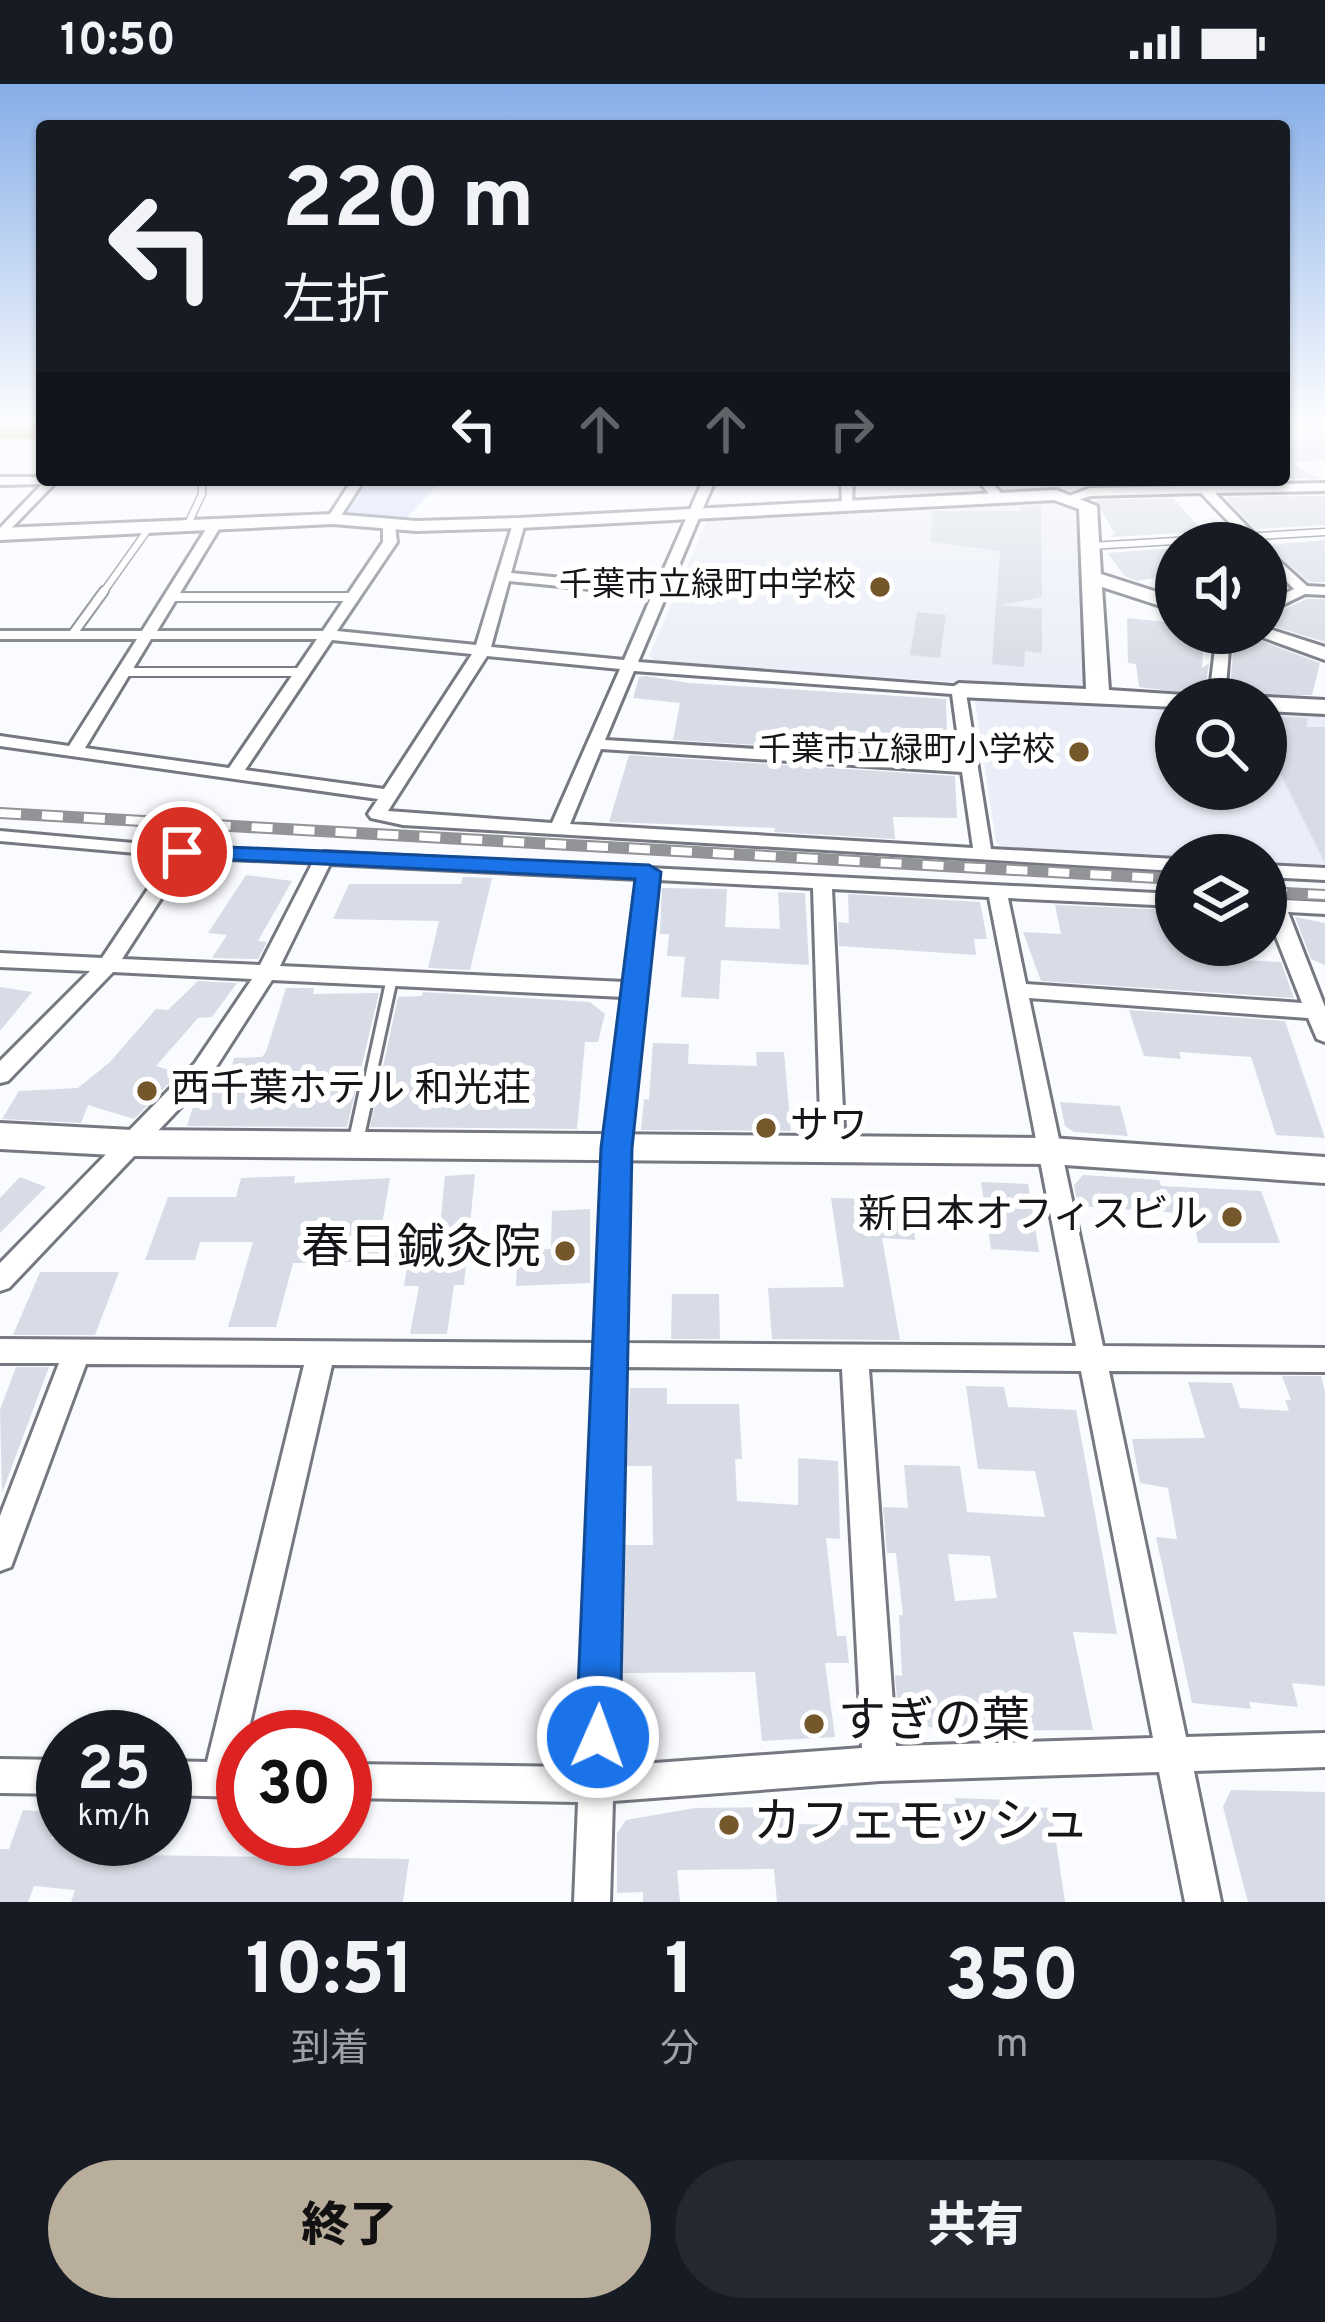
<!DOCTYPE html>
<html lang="ja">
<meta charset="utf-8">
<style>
:root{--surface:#171b24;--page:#242831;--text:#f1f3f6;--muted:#9ea1a6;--accent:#b9ad9b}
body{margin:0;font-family:Overpass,"Noto Sans JP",sans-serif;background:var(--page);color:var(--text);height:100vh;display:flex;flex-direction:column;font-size:45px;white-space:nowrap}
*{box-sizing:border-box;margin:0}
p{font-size:39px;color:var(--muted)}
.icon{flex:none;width:66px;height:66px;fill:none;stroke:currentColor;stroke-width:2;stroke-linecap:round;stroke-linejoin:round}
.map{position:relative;height:1818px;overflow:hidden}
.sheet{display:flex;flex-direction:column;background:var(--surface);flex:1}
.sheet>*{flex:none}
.banner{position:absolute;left:36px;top:36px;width:1254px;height:366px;border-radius:12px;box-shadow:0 3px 9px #0004;background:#171b24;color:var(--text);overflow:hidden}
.tools{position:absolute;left:1155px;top:438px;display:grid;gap:24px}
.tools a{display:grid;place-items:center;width:132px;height:132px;border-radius:50%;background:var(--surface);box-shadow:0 3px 9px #0004;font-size:60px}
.speed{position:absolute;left:36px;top:1626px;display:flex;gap:24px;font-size:60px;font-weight:700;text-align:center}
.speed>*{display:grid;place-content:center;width:156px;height:156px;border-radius:50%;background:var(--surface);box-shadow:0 3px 9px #0004;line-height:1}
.speed small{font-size:30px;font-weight:400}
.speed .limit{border:18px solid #d22;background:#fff;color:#111}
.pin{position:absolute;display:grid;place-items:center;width:102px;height:102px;color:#fff;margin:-51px;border:6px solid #fff;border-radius:50%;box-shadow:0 3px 12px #0007}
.me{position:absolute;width:132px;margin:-66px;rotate:2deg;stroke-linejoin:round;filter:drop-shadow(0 0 9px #0008)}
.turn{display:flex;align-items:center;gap:42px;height:252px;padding:0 48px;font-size:54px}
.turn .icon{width:156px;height:156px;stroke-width:2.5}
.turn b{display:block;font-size:84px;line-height:102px}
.lanes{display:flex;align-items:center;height:114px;padding:0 48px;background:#0003;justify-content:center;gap:60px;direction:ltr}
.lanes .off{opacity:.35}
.eta{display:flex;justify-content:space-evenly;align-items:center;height:204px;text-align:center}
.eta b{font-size:72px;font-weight:800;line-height:84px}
.primary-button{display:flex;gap:24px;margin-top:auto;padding:24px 48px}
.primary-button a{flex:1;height:138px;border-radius:72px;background:var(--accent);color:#111;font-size:48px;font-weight:800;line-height:138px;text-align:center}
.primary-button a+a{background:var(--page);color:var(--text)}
.status{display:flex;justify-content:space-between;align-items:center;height:84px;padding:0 60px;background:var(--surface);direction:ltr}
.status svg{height:33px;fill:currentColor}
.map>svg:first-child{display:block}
.built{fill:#ebeef8}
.green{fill:#d1dbfb}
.building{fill:#d8dce6;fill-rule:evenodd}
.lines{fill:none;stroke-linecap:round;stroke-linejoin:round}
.lane-far3-casing{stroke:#757881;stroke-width:9}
.lane-far2-casing{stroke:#757881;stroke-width:12}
.lane-far1-casing{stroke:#757881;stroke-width:16}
.lane-casing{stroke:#757881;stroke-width:20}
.street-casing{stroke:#757881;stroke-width:6}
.secondary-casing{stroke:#757881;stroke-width:6}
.highway-casing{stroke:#d5d5d6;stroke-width:6}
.path{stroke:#a1a2a6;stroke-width:3;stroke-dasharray:3 3;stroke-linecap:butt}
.lane-far3{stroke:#fff;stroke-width:6}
.lane-far2{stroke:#fff;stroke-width:8}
.lane-far1{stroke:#fff;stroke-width:10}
.lane{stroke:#fff;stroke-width:14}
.street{fill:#fff;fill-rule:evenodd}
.secondary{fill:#fff;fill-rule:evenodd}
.highway{fill:#ca8b26;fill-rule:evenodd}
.rail-casing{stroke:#929497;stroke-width:12}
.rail{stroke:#fff;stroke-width:8;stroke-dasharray:21;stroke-linecap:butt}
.route{fill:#1a73e8;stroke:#114b97;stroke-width:3}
.poi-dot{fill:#75572c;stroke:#fff;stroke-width:4.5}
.labels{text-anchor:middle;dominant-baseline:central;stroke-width:12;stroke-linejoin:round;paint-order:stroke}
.far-poi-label{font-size:33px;fill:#151619;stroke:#fff;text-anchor:end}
.poi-label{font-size:39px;fill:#151619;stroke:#fff;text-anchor:start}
.near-poi-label{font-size:48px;fill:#151619;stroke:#fff;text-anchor:start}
</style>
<div class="status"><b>10:50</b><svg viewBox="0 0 49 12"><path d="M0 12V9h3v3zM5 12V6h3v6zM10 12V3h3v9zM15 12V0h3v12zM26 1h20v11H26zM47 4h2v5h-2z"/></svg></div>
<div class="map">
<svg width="1325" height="1818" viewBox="0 0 1325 1818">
<rect width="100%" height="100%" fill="#f9fbff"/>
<g class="built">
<path d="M 1040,413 L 1059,416 L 1079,427 L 1083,600 L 1074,606 L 655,578 L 649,572 L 708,434 Z"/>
<path d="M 983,614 L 1176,623 L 1176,705 L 1266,705 L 1266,627 L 1325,630 L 1325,783 L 1266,780 L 1266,771 L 1176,771 L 1176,775 L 1007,766 L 996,758 L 975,618 Z"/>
</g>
<path class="green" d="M 364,396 L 430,396 L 436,402 L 403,438 L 341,431 Z"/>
<g class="building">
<path d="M 1325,353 L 1325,376 L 1293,379 L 1319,395 L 1284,395 L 1284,359 Z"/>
<path d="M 1325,412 L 1325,441 L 1255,445 L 1225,413 Z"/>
<path d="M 1173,414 L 1204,448 L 1110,453 L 1115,450 L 1095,416 Z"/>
<path d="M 1041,421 L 1042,513 L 1000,521 L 1042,525 L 1042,569 L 1025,567 L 1024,583 L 992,580 L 1000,467 L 930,458 L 933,427 L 1022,427 L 1018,422 Z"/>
<path d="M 1325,456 L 1325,498 L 1309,498 L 1267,461 Z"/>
<path d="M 1176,464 L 1176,490 L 1137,497 L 1125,492 L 1107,469 Z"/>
<path d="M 1306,515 L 1325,515 L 1325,558 L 1266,540 L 1274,530 Z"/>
<path d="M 917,528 L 946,531 L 940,574 L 910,571 Z"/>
<path d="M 1127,534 L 1176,539 L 1176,549 L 1204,549 L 1202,584 L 1209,579 L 1205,607 L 1200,611 L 1139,603 L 1136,580 L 1128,579 Z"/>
<path d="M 1248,552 L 1320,579 L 1312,611 L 1256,612 L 1230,607 L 1233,567 Z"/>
<path d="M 646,592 L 689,599 L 946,615 L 947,652 L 952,653 L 953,672 L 673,656 L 680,619 L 633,614 L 639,593 Z"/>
<path d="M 1266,632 L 1308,634 L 1306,643 L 1325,643 L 1325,779 L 1266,661 Z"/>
<path d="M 629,671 L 955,692 L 957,734 L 893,733 L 895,755 L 774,748 L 775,744 L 609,738 Z"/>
<path d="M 246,791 L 292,797 L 258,857 L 267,858 L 258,875 L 212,874 L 227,851 L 208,849 Z"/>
<path d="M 463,793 L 492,794 L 470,886 L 428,884 L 439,837 L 333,835 L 349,800 L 461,800 Z"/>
<path d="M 662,804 L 727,805 L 725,843 L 780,845 L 778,808 L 805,809 L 809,881 L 721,876 L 719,915 L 681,913 L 685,873 L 667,872 L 669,850 L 660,850 Z"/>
<path d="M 848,810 L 980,818 L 987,855 L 974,855 L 976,871 L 839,862 L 838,838 L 849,839 Z"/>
<path d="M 1055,821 L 1176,826 L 1176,861 L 1217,861 L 1221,875 L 1281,878 L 1294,914 L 1041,897 L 1023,848 L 1061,850 Z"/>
<path d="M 1295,833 L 1325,839 L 1325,881 L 1311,875 Z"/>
<path d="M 198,897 L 237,899 L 212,933 L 198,934 L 156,982 L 179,989 L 134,1035 L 88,1021 L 81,1039 L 2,1035 L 19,1007 L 78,1004 L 110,978 L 156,925 L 168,926 Z"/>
<path d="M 0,903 L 32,908 L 0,947 Z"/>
<path d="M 286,904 L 314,904 L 313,910 L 379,909 L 347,1043 L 187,1042 L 196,1013 L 210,998 L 226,1003 L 234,974 L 262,973 L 266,968 Z"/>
<path d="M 423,908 L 590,918 L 605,930 L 598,958 L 585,958 L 577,1045 L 370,1043 L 398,913 L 422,912 Z"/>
<path d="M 1129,926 L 1285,937 L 1325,1054 L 1276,1051 L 1251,973 L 1179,968 L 1181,975 L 1144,972 Z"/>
<path d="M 653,959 L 689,960 L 688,980 L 757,982 L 756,968 L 784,968 L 791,1047 L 641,1046 L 644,1015 L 649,1016 Z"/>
<path d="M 1060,1018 L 1120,1022 L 1128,1052 L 1074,1048 L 1065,1042 Z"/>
<path d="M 475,1090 L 464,1201 L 454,1201 L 447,1250 L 410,1250 L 419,1202 L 404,1202 L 408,1177 L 293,1179 L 276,1243 L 228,1243 L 253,1158 L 200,1158 L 195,1176 L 145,1176 L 168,1113 L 236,1113 L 241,1094 L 295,1092 L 294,1099 L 390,1094 L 381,1146 L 389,1146 L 388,1149 L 440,1144 L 445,1092 Z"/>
<path d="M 1083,1091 L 1159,1096 L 1161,1102 L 1261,1107 L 1280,1159 L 1198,1159 L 1193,1130 L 1078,1122 L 1074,1101 Z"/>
<path d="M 20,1093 L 46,1103 L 0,1149 L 0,1114 Z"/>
<path d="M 981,1098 L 1028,1100 L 1039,1168 L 991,1165 Z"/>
<path d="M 878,1111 L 911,1113 L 915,1156 L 882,1154 L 900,1256 L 772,1255 L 768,1204 L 844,1203 L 831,1114 L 878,1115 Z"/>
<path d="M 590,1125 L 590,1199 L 516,1202 L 518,1166 L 551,1165 L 552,1127 Z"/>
<path d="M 40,1188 L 119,1188 L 95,1251 L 13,1251 Z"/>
<path d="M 672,1210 L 719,1210 L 720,1255 L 671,1255 Z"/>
<path d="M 16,1283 L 49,1283 L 2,1409 L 0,1326 Z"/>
<path d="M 1282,1292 L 1321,1292 L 1325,1308 L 1325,1602 L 1292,1599 L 1298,1623 L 1249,1618 L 1251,1625 L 1192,1619 L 1156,1453 L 1177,1455 L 1168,1404 L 1140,1399 L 1132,1355 L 1205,1354 L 1188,1298 L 1232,1299 L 1240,1324 L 1289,1327 L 1285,1316 L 1291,1316 Z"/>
<path d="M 966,1302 L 1004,1303 L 1008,1323 L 1076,1326 L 1117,1550 L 1073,1548 L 1093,1646 L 955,1647 L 899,1638 L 895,1591 L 902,1592 L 899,1531 L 903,1531 L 896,1469 L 887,1469 L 883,1423 L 908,1424 L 904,1381 L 960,1382 L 967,1428 L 1045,1433 L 1035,1387 L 978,1385 ZM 948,1470 L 990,1472 L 997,1514 L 955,1517 Z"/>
<path d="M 630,1304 L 667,1304 L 667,1320 L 739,1320 L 742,1375 L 735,1375 L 737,1417 L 798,1421 L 798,1374 L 838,1377 L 840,1455 L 826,1454 L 837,1552 L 846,1552 L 849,1579 L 825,1579 L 835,1653 L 762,1657 L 755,1588 L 621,1589 L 623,1461 L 653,1461 L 652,1382 L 627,1382 Z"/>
<path d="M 1231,1706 L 1325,1708 L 1325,1818 L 1248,1818 L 1223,1723 Z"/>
<path d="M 955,1714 L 1009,1716 L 1010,1722 L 1051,1724 L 1065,1818 L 777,1818 L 774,1785 L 677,1786 L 680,1818 L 643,1818 L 643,1808 L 617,1809 L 617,1749 L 626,1736 L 695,1724 L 796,1723 L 797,1740 L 848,1741 L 845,1718 L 956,1720 Z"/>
<path d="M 23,1726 L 60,1729 L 51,1755 L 142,1755 L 138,1771 L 409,1775 L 403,1818 L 71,1818 L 75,1806 L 34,1802 L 28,1818 L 0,1818 L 0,1765 L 9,1765 Z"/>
</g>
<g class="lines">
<g class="lane-far3-casing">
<g id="lane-far3">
<path d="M 187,442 L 202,410 L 202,396"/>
<path d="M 1090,462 L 1325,448"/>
<path d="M 102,510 L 149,444"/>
</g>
</g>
<g class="lane-far2-casing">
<g id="lane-far2">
<path d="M 171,513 L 354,513"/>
<path d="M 72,551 L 104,507"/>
<path d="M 125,588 L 305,588"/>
</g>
</g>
<g class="lane-far1-casing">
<g id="lane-far1">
<path d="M 182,768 L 324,774"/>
<path d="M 367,1009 L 392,894"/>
</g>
</g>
<g class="lane-casing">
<path id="lane" d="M 355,1061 L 367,1006"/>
</g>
<g class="street-casing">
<g id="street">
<path d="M 0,393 L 42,393 L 42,396 L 58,396 L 0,456 L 0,444 L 42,400 L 0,401 Z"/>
<path d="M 352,396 L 364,396 L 337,438 L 329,438 L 327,435 Z"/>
<path d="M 703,396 L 715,396 L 669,505 L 671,508 L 666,512 L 638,578 L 965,603 L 991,765 L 1176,775 L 1176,787 L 403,741 L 371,734 L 368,730 L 378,715 L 0,662 L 0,652 L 69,662 L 137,555 L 0,555 L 0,547 L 142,547 L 211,437 L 222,440 L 157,547 L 323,547 L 383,458 L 383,441 L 389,437 L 395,441 L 397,458 L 337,547 L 476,561 L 514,436 L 525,439 L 511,489 L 656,503 ZM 509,497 L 652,511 L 624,576 L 491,563 ZM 151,555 L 317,555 L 229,684 L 85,664 ZM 332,556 L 472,570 L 384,705 L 245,686 ZM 487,572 L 620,585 L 552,739 L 388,727 ZM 634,587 L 952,610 L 961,677 L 605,656 ZM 601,665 L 962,688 L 973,764 L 570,740 Z"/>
<path d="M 841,396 L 853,396 L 852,423 L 842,420 Z"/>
<path d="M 978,396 L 990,396 L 1003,412 L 1001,415 L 993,415 Z"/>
<path d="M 1325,399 L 1325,407 L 1215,409 L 1263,459 L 1249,459 L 1201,409 L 1091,412 L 1070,418 L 1064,414 L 1090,404 Z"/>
<path d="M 1266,465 L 1307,502 L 1325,503 L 1325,511 L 1305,510 L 1266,529 L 1266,519 L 1294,505 L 1266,477 Z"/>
<path d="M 1229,549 L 1245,549 L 1229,565 L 1225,615 L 1209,615 L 1215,564 Z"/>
<path d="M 0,747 L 189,764 L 191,768 L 122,875 L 260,881 L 315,774 L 324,768 L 1176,810 L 1176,822 L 1008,814 L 1026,900 L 1302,919 L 1266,827 L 1266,815 L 1325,818 L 1325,830 L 1288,828 L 1325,923 L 1325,958 L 1317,955 L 1308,934 L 1029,914 L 1103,1262 L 1325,1264 L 1325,1288 L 1109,1287 L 1186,1653 L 1325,1649 L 1325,1683 L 1194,1687 L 1221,1818 L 1185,1818 L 1159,1688 L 880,1697 L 613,1717 L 610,1818 L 574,1818 L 578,1718 L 345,1714 L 345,1680 L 579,1683 L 595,1283 L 332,1281 L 247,1653 L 243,1653 L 243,1713 L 165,1711 L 165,1677 L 207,1678 L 304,1281 L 86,1280 L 11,1483 L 0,1487 L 0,1432 L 59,1279 L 0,1279 L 0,1255 L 596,1259 L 604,1063 L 624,913 L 272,896 L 211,991 L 9,1204 L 0,1207 L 0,1179 L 195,979 L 252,895 L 113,888 L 8,997 L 0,999 L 0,977 L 90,887 L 0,883 L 0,869 L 102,874 L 170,772 L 0,757 ZM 330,780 L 639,795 L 625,898 L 280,882 ZM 658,796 L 813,804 L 821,1065 L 825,1071 L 833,1074 L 841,1071 L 845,1065 L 832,805 L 989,813 L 1076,1262 L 623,1259 L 628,1063 ZM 623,1283 L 842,1285 L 862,1664 L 614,1682 ZM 869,1285 L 1081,1287 L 1153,1654 L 896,1662 Z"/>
<path d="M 1266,781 L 1325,784 L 1325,796 L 1266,793 Z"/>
<path d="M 0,1675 L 63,1676 L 63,1710 L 0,1709 Z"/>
</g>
</g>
<g class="secondary-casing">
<g id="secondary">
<path d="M 1056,406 L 1097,422 L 1101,490 L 1176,514 L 1176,527 L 1102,503 L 1109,606 L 1184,611 L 1187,615 L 1176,615 L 1176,623 L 959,613 L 948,606 L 959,599 L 1086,605 L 1079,425 L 1054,416 L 519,444 L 416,447 L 333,440 L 0,456 L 0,444 L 333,430 L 416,437 L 519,434 Z"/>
<path d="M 1266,544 L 1325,563 L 1325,576 L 1251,549 L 1266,549 Z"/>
<path d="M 1266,613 L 1325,616 L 1325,630 L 1266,627 L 1266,615 L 1259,615 Z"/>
<path d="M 0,1039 L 132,1046 L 1050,1054 L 1325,1073 L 1325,1099 L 1050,1080 L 132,1072 L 0,1065 Z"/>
</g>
</g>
<g class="highway-casing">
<rect id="highway" x="0" y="342" width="42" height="12"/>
</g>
<path class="path" d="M 1292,336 L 1325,352"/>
<use href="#lane-far3" class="lane-far3"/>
<use href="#lane-far2" class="lane-far2"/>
<use href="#lane-far1" class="lane-far1"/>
<use href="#lane" class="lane"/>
<use href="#street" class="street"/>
<use href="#secondary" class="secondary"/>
<use href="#highway" class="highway"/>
<g class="rail-casing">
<g id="rail">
<path d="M 0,729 L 1176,795"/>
<path d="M 1266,808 L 1325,811"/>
</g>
</g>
<use href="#rail" class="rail"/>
</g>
<linearGradient id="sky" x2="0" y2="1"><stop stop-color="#86aee8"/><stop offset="0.57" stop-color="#fcfdff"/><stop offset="1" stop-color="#fcfdff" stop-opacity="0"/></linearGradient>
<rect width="1325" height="591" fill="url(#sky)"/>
<path class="route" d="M 182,761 L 649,781 L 661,788 L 632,1064 L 620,1653 L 614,1669 L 598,1675 L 582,1669 L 576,1653 L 601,1064 L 635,795 L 173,773 L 169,768 Z"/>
<g class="poi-dot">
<circle cx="880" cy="503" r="12"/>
<circle cx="1079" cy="668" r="12"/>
<circle cx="147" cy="1007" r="12"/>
<circle cx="766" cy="1044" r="12"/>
<circle cx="1232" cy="1133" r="12"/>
<circle cx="565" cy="1167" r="12"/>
<circle cx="814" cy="1640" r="12"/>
<circle cx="729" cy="1741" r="12"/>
</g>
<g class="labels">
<g class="far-poi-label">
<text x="856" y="503">千葉市立緑町中学校</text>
<text x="1055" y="668">千葉市立緑町小学校</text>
</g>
<g class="poi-label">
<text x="171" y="1007">西千葉ホテル 和光荘</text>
<text x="790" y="1044">サワ</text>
<text x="1208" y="1133" text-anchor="end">新日本オフィスビル</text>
</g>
<g class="near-poi-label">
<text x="541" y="1167" text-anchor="end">春日鍼灸院</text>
<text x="838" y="1640">すぎの葉</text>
<text x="753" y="1741">カフェモッシュ</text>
</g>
</g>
</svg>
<div class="tools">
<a><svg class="icon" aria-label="sound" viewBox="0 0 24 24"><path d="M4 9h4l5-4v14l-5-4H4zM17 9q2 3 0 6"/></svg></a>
<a><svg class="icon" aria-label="search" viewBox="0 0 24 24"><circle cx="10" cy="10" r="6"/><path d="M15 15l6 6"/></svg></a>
<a><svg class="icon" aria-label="layers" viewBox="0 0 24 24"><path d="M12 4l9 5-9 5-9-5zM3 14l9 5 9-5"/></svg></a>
</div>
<div class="speed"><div>25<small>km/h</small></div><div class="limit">30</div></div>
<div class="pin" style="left:182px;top:768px;background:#d93025"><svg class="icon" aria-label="arrive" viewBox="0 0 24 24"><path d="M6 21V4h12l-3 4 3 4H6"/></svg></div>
<svg class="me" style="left:598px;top:1653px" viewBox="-20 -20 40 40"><circle r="17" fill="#1a73e8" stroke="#fff" stroke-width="3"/><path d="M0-11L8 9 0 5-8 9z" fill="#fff"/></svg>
<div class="banner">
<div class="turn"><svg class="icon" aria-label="left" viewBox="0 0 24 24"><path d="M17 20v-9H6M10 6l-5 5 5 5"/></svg><div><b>220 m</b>左折</div></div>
<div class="lanes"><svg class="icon" aria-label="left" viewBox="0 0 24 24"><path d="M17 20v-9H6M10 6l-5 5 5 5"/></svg><svg class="icon off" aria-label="ahead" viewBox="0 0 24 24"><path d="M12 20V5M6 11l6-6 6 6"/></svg><svg class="icon off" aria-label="ahead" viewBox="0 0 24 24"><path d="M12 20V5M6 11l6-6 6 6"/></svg><svg class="icon off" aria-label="right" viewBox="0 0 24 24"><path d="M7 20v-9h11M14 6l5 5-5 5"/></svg></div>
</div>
</div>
<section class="sheet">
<div class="eta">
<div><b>10:51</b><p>到着</p></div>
<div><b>1</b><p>分</p></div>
<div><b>350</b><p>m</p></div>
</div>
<div class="primary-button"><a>終了</a><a>共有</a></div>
</section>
